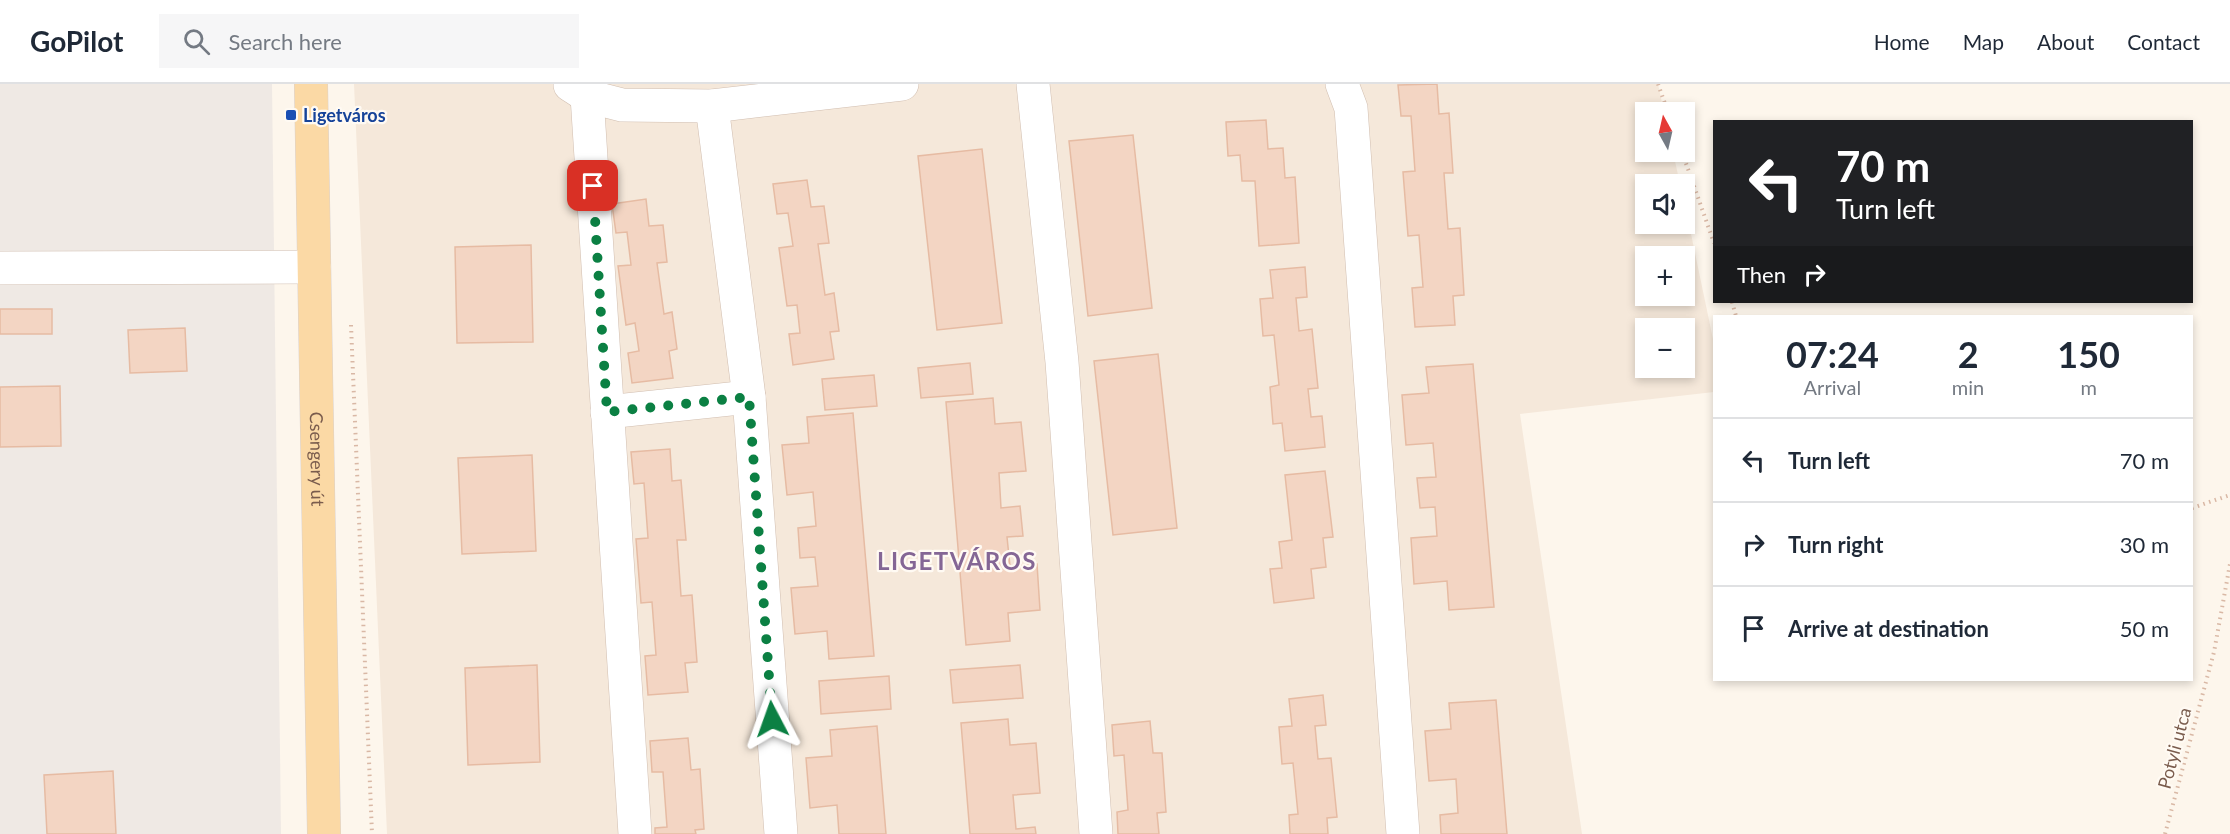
<!DOCTYPE html>
<meta charset="utf-8">
<style>
:root{--surface:#fff;--page:#f6f6f7;--text:#1f2937;--muted:#747a83;--line:#e0e1e3}
body{margin:0;font-family:Lato,sans-serif;background:var(--page);color:var(--text);height:100vh;display:flex;flex-direction:column;font-size:22px;white-space:nowrap}
*{box-sizing:border-box;margin:0}
p{font-size:20px;color:var(--muted)}
.icon{flex:none;width:33px;height:33px;fill:none;stroke:currentColor;stroke-width:2;stroke-linecap:round;stroke-linejoin:round}
.map{position:relative;flex:1;overflow:hidden}
.sheet{position:absolute;left:1713px;top:231px;width:480px;height:366px;display:flex;flex-direction:column;background:var(--surface);border-radius:0px;box-shadow:0 3px 9px #0003}
.sheet>*{flex:none}
.top-card{position:absolute;left:1713px;top:36px;width:480px;height:183px;border-radius:0px;box-shadow:0 3px 9px #0003;background:#202124;color:#fff;overflow:hidden}
.needle{width:39px;rotate:352deg}
.controls{position:absolute;left:1635px;top:18px;display:grid;gap:12px}
.controls a{display:grid;place-items:center;width:60px;height:60px;border-radius:0px;background:var(--surface);box-shadow:0 3px 9px #0003;font-size:30px}
.pin{position:absolute;display:grid;place-items:center;width:51px;height:51px;color:#fff;margin:-26px;border-radius:12px;box-shadow:0 3px 9px #0006}
.me{position:absolute;width:66px;margin:-33px;rotate:356deg;stroke-linejoin:round;filter:drop-shadow(0 0 4px #0008)}
.turn{display:flex;align-items:center;gap:21px;height:126px;padding:0 24px;font-size:27px}
.turn .icon{width:78px;height:78px;stroke-width:2.5}
.turn b{display:block;font-size:42px;line-height:51px}
.then{display:flex;align-items:center;height:57px;padding:0 24px;background:#0003;gap:12px;font-size:22px}
.eta{display:flex;justify-content:space-evenly;align-items:center;height:102px;text-align:center}
.eta b{font-size:36px;font-weight:700;line-height:42px}
ul{padding:0;list-style:none}
li{display:flex;align-items:center;gap:18px;height:84px;padding:0 24px;border-top:2px solid var(--line)}
li div{flex:1}
li b{display:block;font-size:22px}
li em{font-style:normal}
header{display:flex;align-items:center;gap:36px;box-sizing:border-box;height:84px;padding:0 30px;background:var(--surface);border-bottom:2px solid var(--line)}
header strong{font-size:28px}
nav{display:flex;gap:33px;margin-inline-start:auto;font-size:21px}
.search{width:420px;height:54px;background:var(--page);display:flex;align-items:center;gap:15px;box-sizing:border-box;padding:0 21px;border-radius:0px;color:var(--muted);font-size:22px}
.map>svg:first-child{display:block}
.residential{fill:#f5e8da;fill-rule:evenodd}
.industrial{fill:#efe9e4}
.building{fill:#f3d5c3;stroke:#e6bba3;stroke-width:1.5}
.lines{fill:none;stroke-linecap:round;stroke-linejoin:round}
.minor-casing{stroke:#d1beb0;stroke-width:34}
.major-casing{stroke:#dad1cd;stroke-width:34}
.path{stroke:#d9b8a5;stroke-width:4;stroke-dasharray:1.5 4.5;stroke-linecap:butt}
.minor{stroke:#fff;stroke-width:33}
.major{stroke:#fbd9a5;stroke-width:33}
.route{stroke:#0b8043;stroke-width:10;stroke-dasharray:0 18}
.transit-dot{fill:#1a4fb4;stroke:#fffaf3;stroke-width:2}
.labels{text-anchor:middle;dominant-baseline:central;stroke-width:4.5;stroke-linejoin:round;paint-order:stroke}
.transit-label{font-size:18px;font-weight:bold;fill:#164399;stroke:#fffaf3;text-anchor:start}
.street-label{font-size:18px;fill:#7a5c4d;stroke:#fffaf3}
.district-label{font-size:24px;font-weight:bold;letter-spacing:1.5px;fill:#846695;stroke:#fffaf3}
</style>
<header>
<strong>GoPilot</strong>
<div class="search"><svg class="icon" aria-label="search" viewBox="0 0 24 24"><circle cx="10" cy="10" r="6"/><path d="M15 15l6 6"/></svg>Search here</div>
<nav><a>Home</a><a>Map</a><a>About</a><a>Contact</a></nav>
</header>
<div class="map">
<svg width="2230" height="750" viewBox="0 0 2230 750">
<rect width="100%" height="100%" fill="#fdf6ec"/>
<path class="residential" d="M 354,0 L 1658,0 L 1664,28 L 1646,28 L 1646,68 L 1673,68 L 1680,100 L 1646,100 L 1646,140 L 1684,140 L 1685,121 L 1714,260 L 1714,308 L 1520,330 L 1582,750 L 387,750 ZM 1646,172 L 1684,172 L 1684,212 L 1646,212 ZM 1646,244 L 1684,244 L 1684,284 L 1646,284 Z"/>
<path class="industrial" d="M 0,0 L 272,0 L 281,750 L 0,750 Z"/>
<g class="building">
<path d="M 1437,0 L 1439,30 L 1449,29 L 1453,89 L 1444,89 L 1448,145 L 1460,144 L 1464,211 L 1453,212 L 1455,241 L 1415,243 L 1412,204 L 1423,203 L 1419,151 L 1408,152 L 1403,88 L 1415,87 L 1411,32 L 1401,32 L 1398,1 Z"/>
<path d="M 1266,36 L 1268,65 L 1283,64 L 1285,94 L 1295,93 L 1299,159 L 1259,162 L 1255,97 L 1242,97 L 1240,71 L 1228,72 L 1226,38 Z"/>
<path d="M 1133,51 L 1152,224 L 1088,232 L 1069,57 Z"/>
<path d="M 982,65 L 1002,239 L 937,246 L 918,72 Z"/>
<path d="M 807,96 L 811,123 L 824,122 L 829,159 L 818,160 L 825,211 L 834,209 L 839,247 L 830,248 L 834,275 L 793,281 L 789,250 L 800,249 L 797,221 L 787,222 L 779,164 L 793,162 L 788,129 L 777,130 L 773,100 Z"/>
<path d="M 646,115 L 649,142 L 663,141 L 667,178 L 657,179 L 664,230 L 672,228 L 677,265 L 669,267 L 673,294 L 632,299 L 628,269 L 639,267 L 635,239 L 626,241 L 618,182 L 631,181 L 627,148 L 616,149 L 612,120 Z"/>
<path d="M 531,161 L 533,258 L 457,259 L 455,163 Z"/>
<path d="M 1305,183 L 1307,213 L 1296,214 L 1299,247 L 1312,245 L 1318,304 L 1308,305 L 1311,333 L 1322,332 L 1325,363 L 1285,367 L 1282,339 L 1273,340 L 1270,303 L 1279,301 L 1274,251 L 1263,252 L 1260,215 L 1273,214 L 1270,186 Z"/>
<rect x="0" y="225" width="52" height="25"/>
<path d="M 185,244 L 187,287 L 130,289 L 128,246 Z"/>
<path d="M 1158,270 L 1177,444 L 1113,451 L 1094,277 Z"/>
<path d="M 970,279 L 973,310 L 921,314 L 918,284 Z"/>
<path d="M 1473,280 L 1494,523 L 1449,526 L 1447,497 L 1414,500 L 1411,454 L 1437,452 L 1435,423 L 1420,424 L 1417,394 L 1436,393 L 1433,359 L 1406,361 L 1402,311 L 1429,309 L 1426,283 Z"/>
<path d="M 874,291 L 877,322 L 825,326 L 822,295 Z"/>
<path d="M 60,302 L 61,362 L 0,363 L 0,303 Z"/>
<path d="M 993,314 L 995,340 L 1021,338 L 1026,387 L 999,389 L 1001,424 L 1020,422 L 1023,452 L 1007,453 L 1010,482 L 1037,480 L 1040,526 L 1008,529 L 1010,557 L 966,561 L 946,318 Z"/>
<path d="M 853,329 L 874,572 L 829,575 L 827,547 L 795,550 L 791,504 L 818,502 L 815,473 L 800,474 L 798,444 L 816,442 L 813,408 L 787,411 L 782,361 L 809,359 L 807,333 Z"/>
<path d="M 670,365 L 672,397 L 681,396 L 686,456 L 677,456 L 681,512 L 692,511 L 697,578 L 685,579 L 688,608 L 648,611 L 645,572 L 656,571 L 652,518 L 641,519 L 636,455 L 648,454 L 644,399 L 634,400 L 631,368 Z"/>
<path d="M 532,371 L 536,467 L 462,470 L 458,374 Z"/>
<path d="M 1325,387 L 1333,453 L 1323,454 L 1326,483 L 1311,485 L 1314,514 L 1274,519 L 1270,485 L 1282,484 L 1279,458 L 1292,456 L 1285,391 Z"/>
<path d="M 537,581 L 540,678 L 468,681 L 465,584 Z"/>
<path d="M 1020,581 L 1023,614 L 953,619 L 950,586 Z"/>
<path d="M 889,592 L 891,625 L 821,630 L 819,597 Z"/>
<path d="M 1323,611 L 1326,641 L 1315,642 L 1318,675 L 1331,674 L 1337,733 L 1327,734 L 1328,750 L 1290,750 L 1289,731 L 1298,730 L 1293,679 L 1282,680 L 1279,643 L 1292,642 L 1289,615 Z"/>
<path d="M 1496,616 L 1507,750 L 1441,750 L 1440,731 L 1458,729 L 1456,695 L 1429,697 L 1425,647 L 1451,645 L 1449,619 Z"/>
<path d="M 1008,635 L 1010,661 L 1036,659 L 1040,709 L 1013,711 L 1016,745 L 1035,743 L 1036,750 L 970,750 L 961,639 Z"/>
<path d="M 1150,637 L 1153,669 L 1162,669 L 1166,728 L 1157,729 L 1159,750 L 1118,750 L 1117,728 L 1128,726 L 1124,671 L 1114,672 L 1112,641 Z"/>
<path d="M 877,642 L 886,750 L 839,750 L 837,721 L 810,724 L 806,674 L 832,672 L 830,646 Z"/>
<path d="M 688,654 L 691,686 L 700,685 L 704,745 L 695,746 L 696,750 L 655,750 L 655,744 L 667,743 L 663,688 L 652,688 L 650,657 Z"/>
<path d="M 113,687 L 116,750 L 47,750 L 44,691 Z"/>
</g>
<g class="lines">
<g class="minor-casing">
<g id="minor">
<path d="M 1033,0 L 1062,278 L 1096,750"/>
<path d="M 1342,0 L 1351,24 L 1403,750"/>
<path d="M 570,1 L 587,12 L 622,21 L 712,22 L 902,0"/>
<path d="M 587,12 L 635,750"/>
<path d="M 712,22 L 749,313 L 781,750"/>
<path d="M 0,184 L 314,183"/>
<path d="M 607,328 L 749,313"/>
</g>
</g>
<g class="major-casing">
<g id="major">
<path id="s1" d="M 311,0 L 324,750"/>
</g>
</g>
<g class="path">
<path d="M 1658,0 L 1668,28"/>
<path d="M 1682,68 L 1714,159"/>
<path d="M 1732,218 L 1736,232"/>
<path d="M 351,241 L 372,750"/>
<path d="M 2192,424 L 2230,411"/>
<path d="M 2165,750 L 2214,568 L 2230,480"/>
</g>
<use href="#minor" class="minor"/>
<use href="#major" class="major"/>
</g>
<g class="lines">
<path class="route" d="M 593,102 L 607,328 L 749,313 L 772,635"/>
</g>
<rect class="transit-dot" x="285" y="25" width="12" height="12" rx="3"/>
<g class="labels">
<g class="transit-label">
<text x="303" y="31">Ligetváros</text>
</g>
<g class="street-label">
<text stroke="none"><textPath href="#s1" startOffset="375">Csengery út</textPath></text>
<text transform="translate(2174 664) rotate(-75)">Potyli utca</text>
</g>
<g class="district-label">
<text x="957" y="476">LIGETVÁROS</text>
</g>
</g>
</svg>
<div class="controls">
<a><svg class="needle" viewBox="-14 -14 28 28"><path d="M0-13l5 13h-10z" fill="#e53935"/><path d="M0 13l5-13h-10z" fill="#747a83"/></svg></a>
<a><svg class="icon" aria-label="sound" viewBox="0 0 24 24"><path d="M4 9h4l5-4v14l-5-4H4zM17 9q2 3 0 6"/></svg></a>
<a>+</a>
<a>−</a>
</div>
<div class="pin" style="left:593px;top:102px;background:#d93025"><svg class="icon" aria-label="arrive" viewBox="0 0 24 24"><path d="M6 21V4h12l-3 4 3 4H6"/></svg></div>
<svg class="me" style="left:772px;top:635px" viewBox="-20 -20 40 40"><path d="M0-17L14 15 0 8-14 15z" fill="#0b8043" stroke="#fff" stroke-width="4"/></svg>
<div class="top-card">
<div class="turn"><svg class="icon" aria-label="left" viewBox="0 0 24 24"><path d="M17 20v-9H6M10 6l-5 5 5 5"/></svg><div><b>70 m</b>Turn left</div></div>
<div class="then">Then<svg class="icon" aria-label="right" viewBox="0 0 24 24"><path d="M7 20v-9h11M14 6l5 5-5 5"/></svg></div>
</div>
<section class="sheet">
<div class="eta">
<div><b>07:24</b><p>Arrival</p></div>
<div><b>2</b><p>min</p></div>
<div><b>150</b><p>m</p></div>
</div>
<ul>
<li><svg class="icon" aria-label="left" viewBox="0 0 24 24"><path d="M17 20v-9H6M10 6l-5 5 5 5"/></svg><div><b>Turn left</b></div><em>70 m</em></li>
<li><svg class="icon" aria-label="right" viewBox="0 0 24 24"><path d="M7 20v-9h11M14 6l5 5-5 5"/></svg><div><b>Turn right</b></div><em>30 m</em></li>
<li><svg class="icon" aria-label="arrive" viewBox="0 0 24 24"><path d="M6 21V4h12l-3 4 3 4H6"/></svg><div><b>Arrive at destination</b></div><em>50 m</em></li>
</ul>
</section>
</div>
